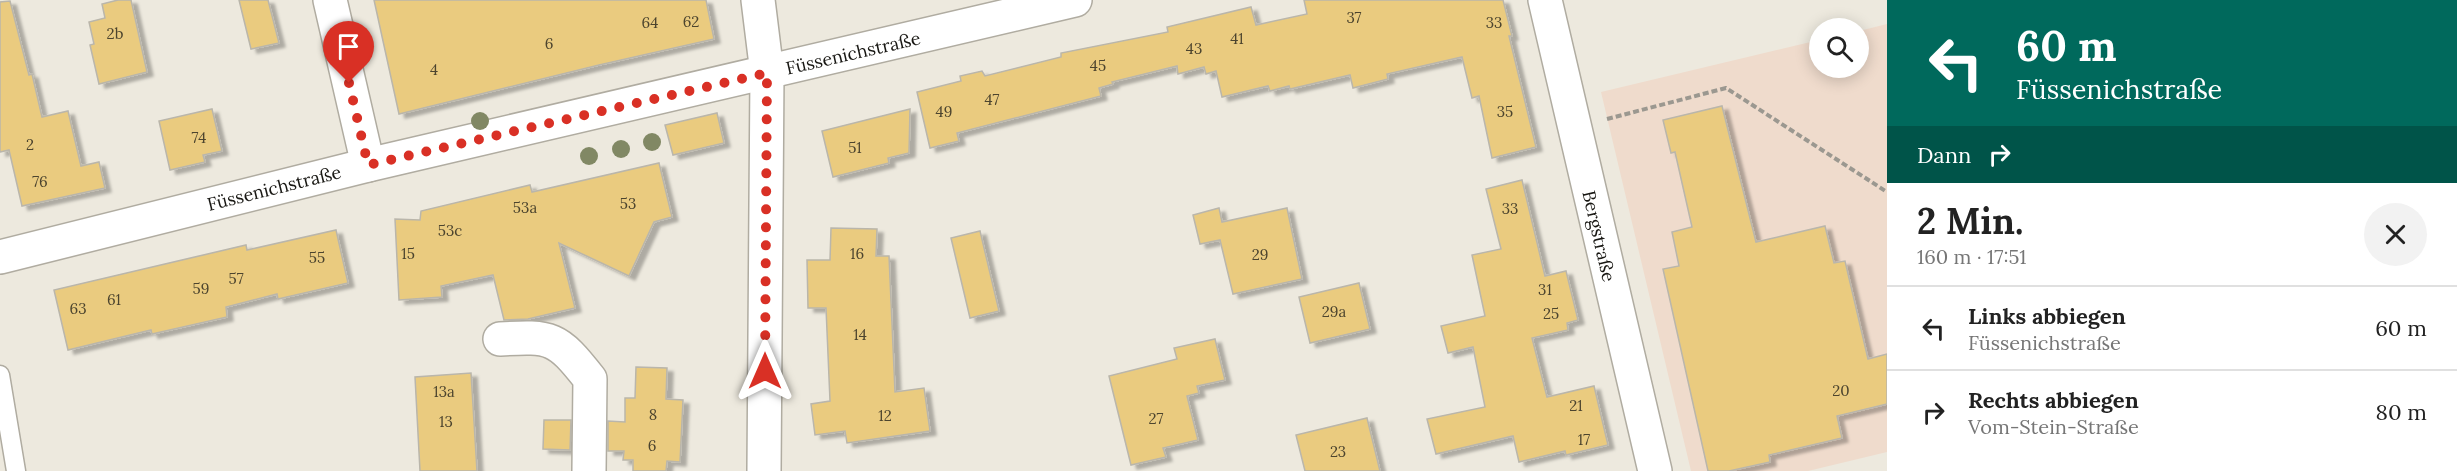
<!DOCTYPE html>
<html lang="de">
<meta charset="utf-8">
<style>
:root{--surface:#fff;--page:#f2f2f2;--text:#222;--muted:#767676;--line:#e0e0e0}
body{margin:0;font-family:Lora,serif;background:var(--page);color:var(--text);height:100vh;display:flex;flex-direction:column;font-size:22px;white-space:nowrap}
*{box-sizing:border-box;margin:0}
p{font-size:20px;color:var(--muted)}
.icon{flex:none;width:33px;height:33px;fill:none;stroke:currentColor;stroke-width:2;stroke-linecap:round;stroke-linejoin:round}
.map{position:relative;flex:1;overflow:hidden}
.details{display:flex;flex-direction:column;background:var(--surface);width:570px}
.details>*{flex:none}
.guide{background:#00695c;color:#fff;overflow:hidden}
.controls{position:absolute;left:1809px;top:18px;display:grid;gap:12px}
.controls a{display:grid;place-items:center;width:60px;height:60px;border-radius:50%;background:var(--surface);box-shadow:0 3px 15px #0003;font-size:30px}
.pin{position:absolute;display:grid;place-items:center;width:51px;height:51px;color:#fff;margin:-62px -26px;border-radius:50% 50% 50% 0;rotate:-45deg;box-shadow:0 0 6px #0007}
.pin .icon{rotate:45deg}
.me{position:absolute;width:66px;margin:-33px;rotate:0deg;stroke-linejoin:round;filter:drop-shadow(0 0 4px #0008)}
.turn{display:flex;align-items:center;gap:21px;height:126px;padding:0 30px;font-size:27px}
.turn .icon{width:78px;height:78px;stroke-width:2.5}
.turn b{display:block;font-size:42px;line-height:51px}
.then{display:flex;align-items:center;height:57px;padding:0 30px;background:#0003;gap:12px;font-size:22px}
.round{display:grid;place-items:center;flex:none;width:63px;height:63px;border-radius:32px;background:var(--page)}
.head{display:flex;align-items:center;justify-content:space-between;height:102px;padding:0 30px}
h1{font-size:36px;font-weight:700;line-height:45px}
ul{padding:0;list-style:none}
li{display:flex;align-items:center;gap:18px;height:84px;padding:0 30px;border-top:2px solid var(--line)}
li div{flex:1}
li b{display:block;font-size:22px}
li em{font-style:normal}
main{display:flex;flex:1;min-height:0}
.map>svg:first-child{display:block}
.education{fill:#efdbcc}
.building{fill:#eacb7f;stroke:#bab6ab;stroke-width:1.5;filter:url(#shadow)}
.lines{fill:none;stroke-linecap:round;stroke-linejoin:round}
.lane-casing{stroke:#b0aca1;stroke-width:21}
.street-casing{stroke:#b0aca1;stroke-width:36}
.path{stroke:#9b9890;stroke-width:4;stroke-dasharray:6 3;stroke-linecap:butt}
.lane{stroke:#fff;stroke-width:18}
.street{stroke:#fff;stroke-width:33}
.tree{fill:#818864}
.route{stroke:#d93025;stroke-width:10;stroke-dasharray:0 18}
.labels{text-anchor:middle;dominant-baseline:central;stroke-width:4.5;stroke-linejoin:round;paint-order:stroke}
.number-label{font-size:15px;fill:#4c442e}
.street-label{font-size:18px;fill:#181713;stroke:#fff}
</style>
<main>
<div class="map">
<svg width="1887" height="471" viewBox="0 0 1887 471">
<defs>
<filter id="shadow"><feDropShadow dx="6" dy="4" stdDeviation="1.5" flood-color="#0004"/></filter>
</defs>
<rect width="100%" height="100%" fill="#ede9de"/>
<path class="education" d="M 1887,24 L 1887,452 L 1808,471 L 1691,471 L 1601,92 L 1819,40 L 1820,68 L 1858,68 L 1859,31 Z"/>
<g class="building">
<path d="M 118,0 L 131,0 L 147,72 L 99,84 L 90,45 L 94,44 L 89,22 L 105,18 L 102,4 Z"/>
<path d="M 239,0 L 268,0 L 279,43 L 251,49 Z"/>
<path d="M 374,0 L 706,0 L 714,39 L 599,65 L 399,114 Z"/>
<path d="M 1304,0 L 1503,0 L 1512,36 L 1509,36 L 1536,147 L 1492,158 L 1479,96 L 1472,98 L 1462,57 L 1387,74 L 1388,79 L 1353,88 L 1350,75 L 1290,89 L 1289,86 L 1270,91 L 1268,86 L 1222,97 L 1216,71 L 1206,74 L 1204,67 L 1178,74 L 1177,66 L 1112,82 L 1113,84 L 1099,88 L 1101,96 L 957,133 L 959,141 L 930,148 L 917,92 L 961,81 L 960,76 L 982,71 L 985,76 L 1061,57 L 1061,53 L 1168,32 L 1167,27 L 1251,7 L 1256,25 L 1307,14 Z"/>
<path d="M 10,1 L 29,75 L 32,74 L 42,117 L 68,111 L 81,166 L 99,162 L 105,188 L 22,206 L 9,150 L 0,152 L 0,2 Z"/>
<path d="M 1722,106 L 1756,242 L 1825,226 L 1834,263 L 1845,261 L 1868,359 L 1887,354 L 1887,404 L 1837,416 L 1842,438 L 1769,455 L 1770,462 L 1729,471 L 1708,471 L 1663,269 L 1679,266 L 1672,232 L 1692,227 L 1675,152 L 1671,153 L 1663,120 Z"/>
<path d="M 212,109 L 222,151 L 203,155 L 205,162 L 170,170 L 159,121 Z"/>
<path d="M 910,109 L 909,153 L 888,158 L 889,163 L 833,177 L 822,131 Z"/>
<path d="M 717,113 L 724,143 L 673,155 L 665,125 Z"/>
<path d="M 659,163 L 672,217 L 654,222 L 629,276 L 559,243 L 575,308 L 528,319 L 504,320 L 493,275 L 441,286 L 442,297 L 399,300 L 395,219 L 420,220 L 421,211 L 530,185 L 532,192 Z"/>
<path d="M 1522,180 L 1545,276 L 1566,271 L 1578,320 L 1567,323 L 1568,330 L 1532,338 L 1547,397 L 1594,386 L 1608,445 L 1566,455 L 1565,451 L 1519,462 L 1513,436 L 1436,454 L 1427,419 L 1485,407 L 1473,347 L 1448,353 L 1441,326 L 1485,316 L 1472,255 L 1501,249 L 1486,189 Z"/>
<path d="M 1219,208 L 1222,222 L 1287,208 L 1302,279 L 1233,294 L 1220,240 L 1200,244 L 1193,215 Z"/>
<path d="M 831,228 L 877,229 L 876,256 L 889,256 L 895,392 L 924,388 L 930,431 L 847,443 L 845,431 L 815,435 L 811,404 L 830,401 L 826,308 L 808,308 L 807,260 L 830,260 Z"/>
<path d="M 336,230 L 348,283 L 278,299 L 277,294 L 226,307 L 227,317 L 152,334 L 151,330 L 68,350 L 54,290 L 246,245 L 247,250 Z"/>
<path d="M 980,231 L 999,311 L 970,318 L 951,238 Z"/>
<path d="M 1359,283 L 1370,329 L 1310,343 L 1299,297 Z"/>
<path d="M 1215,339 L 1225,380 L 1197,386 L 1199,393 L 1187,396 L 1198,440 L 1163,448 L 1166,457 L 1131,465 L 1109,376 L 1177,359 L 1174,348 Z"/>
<path d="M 636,367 L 667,368 L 666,399 L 683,400 L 680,462 L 667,461 L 666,471 L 633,471 L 633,460 L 623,460 L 624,451 L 608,451 L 608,421 L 625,422 L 625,398 L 635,398 Z"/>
<path d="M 471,373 L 477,471 L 420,471 L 415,377 Z"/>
<path d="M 1367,418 L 1380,471 L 1305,471 L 1296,435 Z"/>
<path d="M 544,420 L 571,420 L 570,450 L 543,449 Z"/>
</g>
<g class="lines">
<g class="lane-casing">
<path id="lane" d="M 0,375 L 16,471"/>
</g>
<g class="street-casing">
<g id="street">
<path d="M 330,0 L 368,165"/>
<path d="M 758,0 L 767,73 L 764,471"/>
<path d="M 1545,0 L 1655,471"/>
<path d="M 0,257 L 368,165 L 1075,0"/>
<path d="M 500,339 C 552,336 557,337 590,379 L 589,471"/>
</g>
</g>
<path class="path" d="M 1607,119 L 1726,88 L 1887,192"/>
<use href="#lane" class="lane"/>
<use href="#street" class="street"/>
</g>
<g class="tree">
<circle cx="480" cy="121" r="9"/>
<circle cx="652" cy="142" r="9"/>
<circle cx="621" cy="149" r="9"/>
<circle cx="589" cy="156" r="9"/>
</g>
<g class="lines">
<path class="route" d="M 349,83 L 368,165 L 767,73 L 765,371"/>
</g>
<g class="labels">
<g class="number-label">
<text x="1354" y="17">37</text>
<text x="691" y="21">62</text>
<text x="650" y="22">64</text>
<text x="1494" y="22">33</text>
<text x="115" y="33">2b</text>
<text x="1237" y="38">41</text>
<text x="549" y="43">6</text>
<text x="1194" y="48">43</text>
<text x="1098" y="65">45</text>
<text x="434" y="69">4</text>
<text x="992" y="99">47</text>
<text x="944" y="111">49</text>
<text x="1505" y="111">35</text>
<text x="199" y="137">74</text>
<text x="30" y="144">2</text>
<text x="855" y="147">51</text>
<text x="40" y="181">76</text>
<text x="628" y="203">53</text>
<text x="525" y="207">53a</text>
<text x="1510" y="208">33</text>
<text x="450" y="230">53c</text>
<text x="408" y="253">15</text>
<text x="857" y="253">16</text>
<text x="1260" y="254">29</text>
<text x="317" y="257">55</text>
<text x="236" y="278">57</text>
<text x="201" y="288">59</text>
<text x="1545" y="289">31</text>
<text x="114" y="299">61</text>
<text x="78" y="308">63</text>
<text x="1334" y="311">29a</text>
<text x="1551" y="313">25</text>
<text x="860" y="334">14</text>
<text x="1841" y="390">20</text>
<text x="444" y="391">13a</text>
<text x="1576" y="405">21</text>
<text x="653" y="414">8</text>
<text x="885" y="415">12</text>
<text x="1156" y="418">27</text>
<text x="446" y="421">13</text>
<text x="1584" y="439">17</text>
<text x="652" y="445">6</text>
<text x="1338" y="451">23</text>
</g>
<g class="street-label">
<text transform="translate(853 53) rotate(-13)">Füssenichstraße</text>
<text transform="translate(274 188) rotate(-14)">Füssenichstraße</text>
<text transform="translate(1599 236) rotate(77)">Bergstraße</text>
</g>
</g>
</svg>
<div class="controls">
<a><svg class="icon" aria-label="search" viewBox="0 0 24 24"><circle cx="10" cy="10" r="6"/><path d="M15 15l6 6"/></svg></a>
</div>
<div class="pin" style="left:349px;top:83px;background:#d93025"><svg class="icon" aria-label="arrive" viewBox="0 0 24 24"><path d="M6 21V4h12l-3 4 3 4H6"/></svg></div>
<svg class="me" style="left:765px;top:371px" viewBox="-20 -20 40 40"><path d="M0-17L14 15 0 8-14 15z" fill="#d93025" stroke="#fff" stroke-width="4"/></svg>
</div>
<section class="details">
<div class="guide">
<div class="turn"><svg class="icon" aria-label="left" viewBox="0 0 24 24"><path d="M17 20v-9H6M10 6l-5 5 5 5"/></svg><div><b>60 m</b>Füssenichstraße</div></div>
<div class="then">Dann<svg class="icon" aria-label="right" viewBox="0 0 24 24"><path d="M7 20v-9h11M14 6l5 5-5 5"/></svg></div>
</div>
<div class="head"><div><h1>2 Min.</h1><p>160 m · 17:51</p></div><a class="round"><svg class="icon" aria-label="close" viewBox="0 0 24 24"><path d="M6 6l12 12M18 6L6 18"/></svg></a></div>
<ul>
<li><svg class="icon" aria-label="left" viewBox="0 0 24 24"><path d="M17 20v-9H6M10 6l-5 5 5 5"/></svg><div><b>Links abbiegen</b><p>Füssenichstraße</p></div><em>60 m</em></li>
<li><svg class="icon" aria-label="right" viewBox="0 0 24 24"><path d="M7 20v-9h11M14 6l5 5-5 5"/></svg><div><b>Rechts abbiegen</b><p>Vom-Stein-Straße</p></div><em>80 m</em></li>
</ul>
</section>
</main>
